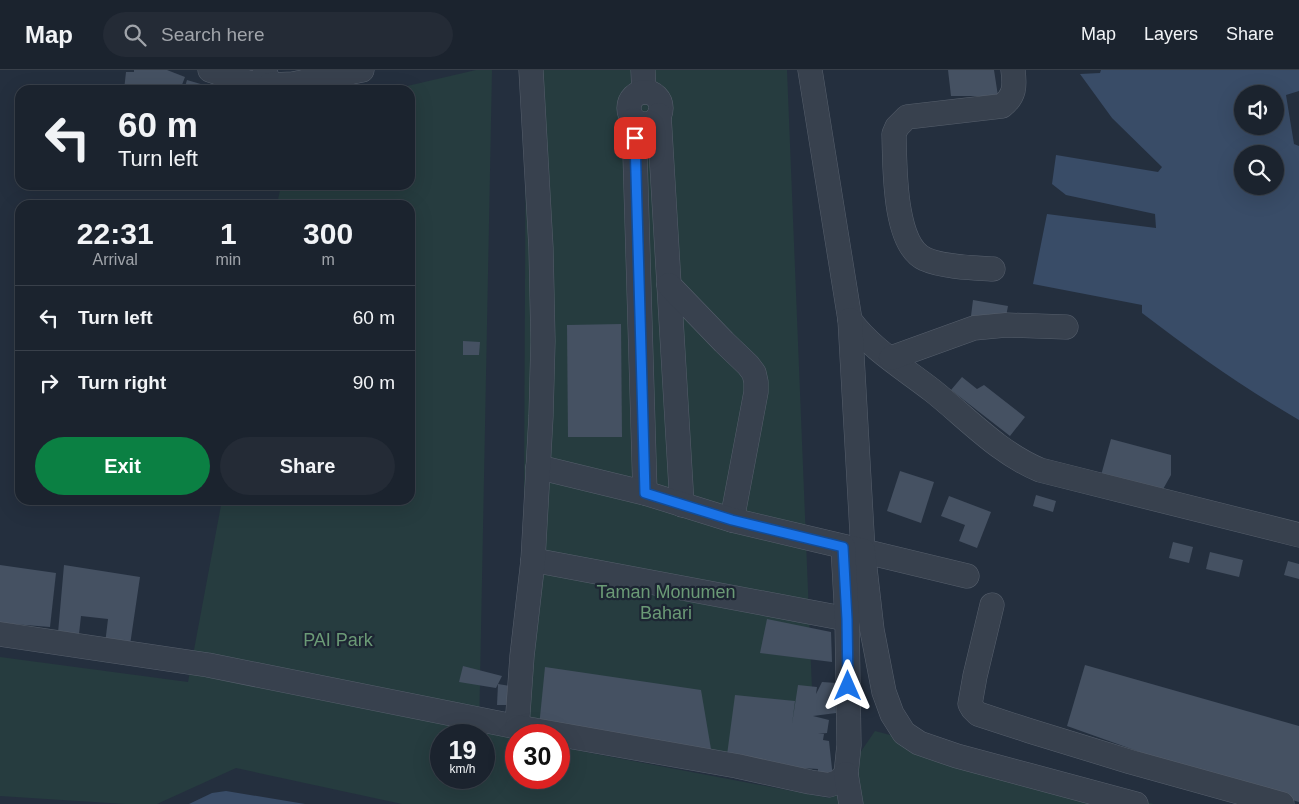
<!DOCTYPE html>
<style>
:root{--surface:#1b232e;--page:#242b36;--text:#f1f3f6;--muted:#a0a4aa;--line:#39404a;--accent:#0b8043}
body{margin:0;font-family:Helvetica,sans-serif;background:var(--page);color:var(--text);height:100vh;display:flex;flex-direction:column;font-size:19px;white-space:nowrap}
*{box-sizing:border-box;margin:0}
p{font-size:16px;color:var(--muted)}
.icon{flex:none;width:28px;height:28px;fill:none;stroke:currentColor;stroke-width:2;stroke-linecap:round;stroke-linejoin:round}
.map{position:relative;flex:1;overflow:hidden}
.sheet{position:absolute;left:15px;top:130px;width:400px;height:305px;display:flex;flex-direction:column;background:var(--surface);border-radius:15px;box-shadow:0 5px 20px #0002,0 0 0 1px var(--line)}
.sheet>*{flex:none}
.guide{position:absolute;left:15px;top:15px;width:400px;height:105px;border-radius:15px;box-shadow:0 5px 20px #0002,0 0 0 1px var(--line);background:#1b232e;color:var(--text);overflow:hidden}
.buttons{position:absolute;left:1234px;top:15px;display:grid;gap:10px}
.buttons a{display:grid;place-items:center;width:50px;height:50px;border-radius:50%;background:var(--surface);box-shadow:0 5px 20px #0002,0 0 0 1px var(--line);font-size:25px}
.speed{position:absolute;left:430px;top:654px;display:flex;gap:10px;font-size:25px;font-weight:700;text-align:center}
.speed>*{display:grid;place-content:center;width:65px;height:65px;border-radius:50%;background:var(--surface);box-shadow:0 5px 20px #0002,0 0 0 1px var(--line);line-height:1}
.speed small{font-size:12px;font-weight:400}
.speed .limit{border:8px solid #d22;background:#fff;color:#111}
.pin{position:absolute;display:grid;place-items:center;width:42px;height:42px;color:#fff;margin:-21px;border-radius:10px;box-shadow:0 2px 8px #0006}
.me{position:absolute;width:55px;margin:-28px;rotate:0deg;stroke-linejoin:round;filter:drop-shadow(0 0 4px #0008)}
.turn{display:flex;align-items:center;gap:18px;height:105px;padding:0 20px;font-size:22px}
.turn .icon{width:65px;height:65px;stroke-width:2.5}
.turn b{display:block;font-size:35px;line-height:42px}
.eta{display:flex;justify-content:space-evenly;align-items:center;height:85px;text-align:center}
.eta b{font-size:30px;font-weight:700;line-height:35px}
.button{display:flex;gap:10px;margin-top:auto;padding:10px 20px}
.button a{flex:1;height:58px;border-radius:30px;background:var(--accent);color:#fff;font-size:20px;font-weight:700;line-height:58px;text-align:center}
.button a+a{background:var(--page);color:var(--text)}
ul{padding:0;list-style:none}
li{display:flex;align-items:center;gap:15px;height:65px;padding:0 20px;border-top:1px solid var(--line)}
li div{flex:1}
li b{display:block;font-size:19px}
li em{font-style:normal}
header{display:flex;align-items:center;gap:30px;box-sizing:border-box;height:70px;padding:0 25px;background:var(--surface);border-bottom:1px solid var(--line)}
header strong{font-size:24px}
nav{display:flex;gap:28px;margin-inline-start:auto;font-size:18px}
.search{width:350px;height:45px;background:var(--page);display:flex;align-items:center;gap:12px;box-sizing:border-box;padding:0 18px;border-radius:28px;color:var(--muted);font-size:19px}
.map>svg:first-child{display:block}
.green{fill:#263c3f;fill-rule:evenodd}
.water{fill:#394c67;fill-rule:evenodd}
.building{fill:#455162}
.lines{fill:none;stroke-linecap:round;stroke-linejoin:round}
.minor-casing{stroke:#565f6c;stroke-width:25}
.minor{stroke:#38414e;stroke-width:24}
.route-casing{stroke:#114b97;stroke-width:12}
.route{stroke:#1a73e8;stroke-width:9}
.labels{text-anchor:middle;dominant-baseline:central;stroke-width:4.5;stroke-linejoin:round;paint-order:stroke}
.park-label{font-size:18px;fill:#6b9a76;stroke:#1d2633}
</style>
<header>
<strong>Map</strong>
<div class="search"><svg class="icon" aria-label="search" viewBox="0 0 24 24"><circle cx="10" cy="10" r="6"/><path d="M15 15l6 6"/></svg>Search here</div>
<nav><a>Map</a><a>Layers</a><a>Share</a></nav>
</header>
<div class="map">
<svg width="1299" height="734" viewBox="0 0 1299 734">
<rect width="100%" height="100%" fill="#242f3e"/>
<g class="green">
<path d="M 476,0 L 492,0 L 479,662 L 516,669 L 516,708 L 559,708 L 559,677 L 829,728 L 875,661 L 1154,734 L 402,734 L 236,698 L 157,734 L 125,734 L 0,726 L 0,587 L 188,612 L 222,430 L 410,430 L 410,135 L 277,135 L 281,115 L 410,115 L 410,20 L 390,20 ZM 441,665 L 484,665 L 484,708 L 441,708 Z"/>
<path d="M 526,0 L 787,0 L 815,694 L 712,685 L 523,646 Z"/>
</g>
<g class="water">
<path d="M 1101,0 L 1299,0 L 1299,21 L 1286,25 L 1294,74 L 1299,76 L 1299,350 C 1244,318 1193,282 1142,243 L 1142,235 L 1033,214 L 1047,144 L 1156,158 L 1155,144 L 1066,125 L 1052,114 L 1056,85 L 1158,102 L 1162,97 L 1112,48 L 1080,4 L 1100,3 ZM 1242,24 L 1275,24 L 1275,56 L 1242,56 ZM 1242,84 L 1275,84 L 1275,116 L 1242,116 Z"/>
<path d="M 226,721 L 305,734 L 189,734 L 212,723 Z"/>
</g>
<g class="building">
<path d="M 134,0 L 167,0 L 185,7 L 180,20 L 124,20 L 126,2 L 134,2 Z"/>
<path d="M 948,0 L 994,0 L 998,26 L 951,26 Z"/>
<path d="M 187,10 L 204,15 L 203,20 L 184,20 Z"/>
<path d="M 973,230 L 1008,236 L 1005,252 L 971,246 Z"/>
<path d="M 621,254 L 622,367 L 568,367 L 567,255 Z"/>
<path d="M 463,271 L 480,272 L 479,285 L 463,285 Z"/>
<path d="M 962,307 L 977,319 L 984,315 L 1025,347 L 1010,366 L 951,320 Z"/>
<path d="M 1111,369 L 1171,385 L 1171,405 L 1162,421 L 1100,409 Z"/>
<path d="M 900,401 L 934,412 L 921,453 L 887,441 Z"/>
<path d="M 1036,425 L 1056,431 L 1053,442 L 1033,436 Z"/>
<path d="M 949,426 L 991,442 L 977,478 L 959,471 L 965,455 L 941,446 Z"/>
<path d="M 1173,472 L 1193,477 L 1189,493 L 1169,488 Z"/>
<path d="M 1210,482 L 1243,490 L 1239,507 L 1206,499 Z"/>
<path d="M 1288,491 L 1299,494 L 1299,509 L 1284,505 Z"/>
<path d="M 0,495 L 56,503 L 50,557 L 0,553 Z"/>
<path d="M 64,495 L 140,507 L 130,575 L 105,574 L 108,549 L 81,546 L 79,564 L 58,563 Z"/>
<path d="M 767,549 L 831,562 L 832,592 L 760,583 Z"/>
<path d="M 1085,595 L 1299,656 L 1299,732 L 1196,702 L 1067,656 Z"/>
<path d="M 463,596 L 502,606 L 496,618 L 459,612 Z"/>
<path d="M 545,597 L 701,620 L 712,685 L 539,657 Z"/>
<path d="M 822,612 L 837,613 L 835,624 L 836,643 L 813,646 L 829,650 L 827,663 L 818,664 L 824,664 L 823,670 L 829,671 L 833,708 L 817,708 L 818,699 L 785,697 L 727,685 L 735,625 L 795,631 L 792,654 L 798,615 L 817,617 L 816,624 Z"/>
<path d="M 498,614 L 515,617 L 513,635 L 497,635 Z"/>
</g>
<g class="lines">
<g class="minor-casing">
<g id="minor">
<path d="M 210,0 L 247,12 L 270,15 L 265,2"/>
<path d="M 643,0 L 644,22"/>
<path d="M 810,0 L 850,250 C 871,279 905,299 933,321 C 968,349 999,383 1040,400 L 1299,465"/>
<path d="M 270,15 L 293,14 L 362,0"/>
<circle cx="645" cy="38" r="16"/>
<path d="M 659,45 L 682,435"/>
<path d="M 634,50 L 645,423"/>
<path d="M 993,199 C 974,198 942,197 925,189 C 893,175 895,94 894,64 L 897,57 L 907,47 L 1002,36 C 1015,26 1015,16 1013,0"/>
<path d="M 669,215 L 724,272 L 748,295 L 754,303 L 756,312 L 756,322 L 732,450"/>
<path d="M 850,250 L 863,481 L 967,506"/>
<path d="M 891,288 L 974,258 L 1006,255 L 1066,257"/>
<path d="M 538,397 L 645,423 L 732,450 L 863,481 L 872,560 L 884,622 L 892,644 L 904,663 L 919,673 L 957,686 L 1136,734"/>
<path d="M 533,490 L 847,549"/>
<path d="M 992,535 L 975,606 L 970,634 L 973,639 L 978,644 L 1030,661 L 1131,692 L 1282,734"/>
<path d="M 0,564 L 208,595 L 517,657 L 522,586 L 533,490 L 541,346 L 543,271 L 541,178 L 531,0"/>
<path d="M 517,657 L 737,696 L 810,712 L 829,715 L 838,712 L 846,704 L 849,675 L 847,549 L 843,477"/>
<path d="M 846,704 L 851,734"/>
</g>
</g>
<use href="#minor" class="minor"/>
</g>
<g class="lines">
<g class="route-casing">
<path id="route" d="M 635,68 L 645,423 L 732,450 L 843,477 L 847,549 L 848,616"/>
</g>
<use href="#route" class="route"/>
</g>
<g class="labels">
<g class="park-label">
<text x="666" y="522">Taman Monumen<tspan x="666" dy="21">Bahari</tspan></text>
<text x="338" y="570">PAI Park</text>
</g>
</g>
</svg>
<div class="buttons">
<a><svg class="icon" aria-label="sound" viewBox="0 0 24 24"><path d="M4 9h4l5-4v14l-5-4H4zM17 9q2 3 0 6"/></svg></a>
<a><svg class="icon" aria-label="search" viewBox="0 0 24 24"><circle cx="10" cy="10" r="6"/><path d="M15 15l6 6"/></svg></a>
</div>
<div class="speed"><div>19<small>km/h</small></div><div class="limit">30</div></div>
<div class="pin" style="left:635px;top:68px;background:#d93025"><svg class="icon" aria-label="arrive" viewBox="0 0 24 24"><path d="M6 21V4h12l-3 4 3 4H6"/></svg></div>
<svg class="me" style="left:848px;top:616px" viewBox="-20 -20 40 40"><path d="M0-17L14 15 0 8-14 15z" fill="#1a73e8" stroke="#fff" stroke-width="4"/></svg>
<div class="guide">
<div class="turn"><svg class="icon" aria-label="left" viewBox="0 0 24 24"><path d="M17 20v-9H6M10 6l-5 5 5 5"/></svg><div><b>60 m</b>Turn left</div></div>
</div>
<section class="sheet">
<div class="eta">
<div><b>22:31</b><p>Arrival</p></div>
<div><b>1</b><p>min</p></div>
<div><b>300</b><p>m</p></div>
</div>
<ul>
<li><svg class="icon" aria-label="left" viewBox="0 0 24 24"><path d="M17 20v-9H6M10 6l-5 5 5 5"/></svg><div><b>Turn left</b></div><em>60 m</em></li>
<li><svg class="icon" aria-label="right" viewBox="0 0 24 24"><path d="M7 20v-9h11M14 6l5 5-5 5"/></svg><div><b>Turn right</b></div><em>90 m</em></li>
</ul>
<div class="button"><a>Exit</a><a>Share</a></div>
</section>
</div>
